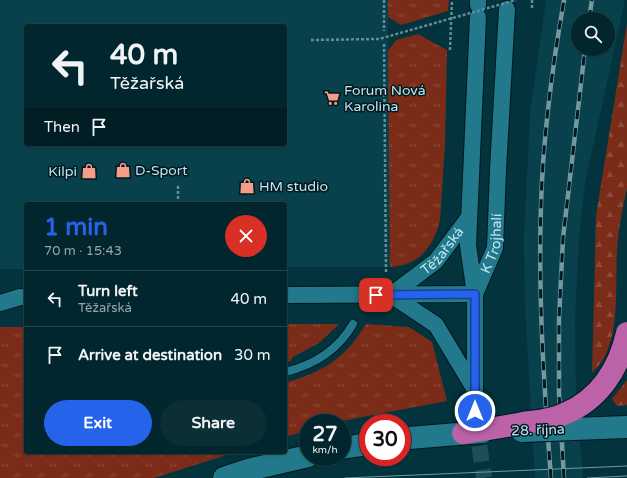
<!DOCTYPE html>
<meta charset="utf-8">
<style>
:root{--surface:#02262d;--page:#0c2e35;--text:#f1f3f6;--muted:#96a5aa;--line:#234349;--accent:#2563eb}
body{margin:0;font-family:"Varela Round",sans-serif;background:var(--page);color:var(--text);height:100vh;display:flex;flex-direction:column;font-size:15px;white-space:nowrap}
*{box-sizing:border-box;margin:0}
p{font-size:13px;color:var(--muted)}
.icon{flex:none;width:22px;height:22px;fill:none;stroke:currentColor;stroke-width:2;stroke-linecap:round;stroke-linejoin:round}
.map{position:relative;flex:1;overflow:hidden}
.side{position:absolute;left:24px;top:202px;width:263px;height:252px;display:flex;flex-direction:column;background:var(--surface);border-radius:4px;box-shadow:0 1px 3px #0004,0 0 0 1px var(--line)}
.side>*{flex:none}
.top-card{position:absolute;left:24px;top:24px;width:263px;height:122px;border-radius:4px;box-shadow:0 1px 3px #0004,0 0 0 1px var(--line);background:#02262d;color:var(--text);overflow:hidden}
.controls{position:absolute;left:571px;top:12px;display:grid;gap:8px}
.controls a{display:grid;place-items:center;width:44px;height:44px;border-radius:50%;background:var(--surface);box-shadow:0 1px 3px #0004,0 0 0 1px var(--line);font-size:20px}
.speed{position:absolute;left:299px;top:414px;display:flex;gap:8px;font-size:20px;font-weight:700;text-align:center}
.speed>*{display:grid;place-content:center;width:52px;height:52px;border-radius:50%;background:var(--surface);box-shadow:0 1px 3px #0004,0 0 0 1px var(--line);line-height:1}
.speed small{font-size:10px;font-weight:400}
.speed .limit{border:6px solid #d22;background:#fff;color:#111}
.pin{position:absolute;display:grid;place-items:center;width:34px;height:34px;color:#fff;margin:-17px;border-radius:8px;box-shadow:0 2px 6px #0006}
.me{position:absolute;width:44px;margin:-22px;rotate:0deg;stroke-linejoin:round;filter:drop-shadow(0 0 3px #0008)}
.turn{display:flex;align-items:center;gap:14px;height:84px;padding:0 20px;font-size:18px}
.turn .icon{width:52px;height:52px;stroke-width:2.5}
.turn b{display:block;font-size:28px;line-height:34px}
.then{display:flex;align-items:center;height:38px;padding:0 20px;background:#0003;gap:8px;font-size:15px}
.round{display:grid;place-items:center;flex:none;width:42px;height:42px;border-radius:21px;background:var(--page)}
.head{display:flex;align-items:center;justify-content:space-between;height:68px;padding:0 20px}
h1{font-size:24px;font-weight:700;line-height:30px;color:var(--accent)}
.primary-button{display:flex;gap:8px;margin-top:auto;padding:8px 20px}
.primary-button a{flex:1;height:46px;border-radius:24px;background:var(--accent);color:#fff;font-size:16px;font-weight:700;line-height:46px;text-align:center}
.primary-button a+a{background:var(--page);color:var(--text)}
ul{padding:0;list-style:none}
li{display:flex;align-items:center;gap:12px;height:56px;padding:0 20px;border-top:1px solid var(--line)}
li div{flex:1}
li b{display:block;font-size:15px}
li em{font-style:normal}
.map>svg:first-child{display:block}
.built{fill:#08404b;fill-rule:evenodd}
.grass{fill:url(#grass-tufts)}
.forest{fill:url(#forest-firs)}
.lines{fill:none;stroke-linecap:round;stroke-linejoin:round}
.street-tunnel{stroke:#1f4e57;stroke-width:16;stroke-dasharray:16 8;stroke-linecap:butt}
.lane-casing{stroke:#01181e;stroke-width:10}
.street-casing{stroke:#01181e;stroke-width:18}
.secondary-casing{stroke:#01181e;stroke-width:24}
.path{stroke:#628d97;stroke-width:2.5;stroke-dasharray:3 2;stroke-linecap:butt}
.lane{stroke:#22798c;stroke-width:8}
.street{stroke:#22798c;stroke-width:16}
.secondary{stroke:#22798c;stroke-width:22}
.tram{stroke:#6f99a3;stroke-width:1}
.rail-casing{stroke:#6f99a3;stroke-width:4.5}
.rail{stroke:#01181e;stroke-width:3;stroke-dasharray:9;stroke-linecap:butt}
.secondary-bridge-casing{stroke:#01181e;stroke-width:24;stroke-linecap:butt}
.highway-bridge-casing{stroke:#01181e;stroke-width:24;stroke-linecap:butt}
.path-bridge{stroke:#628d97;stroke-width:2.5;stroke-dasharray:3 2;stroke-linecap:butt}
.secondary-bridge{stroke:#22798c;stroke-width:22}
.highway-bridge{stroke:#bc62a9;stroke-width:22}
.route-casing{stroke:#184099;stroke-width:10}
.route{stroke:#2563eb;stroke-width:7}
.labels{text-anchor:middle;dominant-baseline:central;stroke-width:3;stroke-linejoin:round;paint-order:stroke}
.poi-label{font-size:14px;fill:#bfe5ef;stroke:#01181e;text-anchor:start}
.street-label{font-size:14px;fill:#bfe5ef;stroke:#01181e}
</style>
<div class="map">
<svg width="627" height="478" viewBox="0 0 627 478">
<defs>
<pattern id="grass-tufts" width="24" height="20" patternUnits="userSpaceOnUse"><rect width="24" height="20" fill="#7b2c18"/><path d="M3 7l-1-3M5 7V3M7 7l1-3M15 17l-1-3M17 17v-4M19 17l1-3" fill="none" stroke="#8c4a3a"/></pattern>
<pattern id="forest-firs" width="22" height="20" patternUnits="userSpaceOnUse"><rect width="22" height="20" fill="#7b2c18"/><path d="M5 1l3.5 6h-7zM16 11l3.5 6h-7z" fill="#8c4a3a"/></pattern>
</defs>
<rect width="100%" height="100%" fill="#03333c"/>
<g class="built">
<path d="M 0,0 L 388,0 L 390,267 L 285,267 L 285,204 L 26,204 L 26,269 L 0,269 ZM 26,26 L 285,26 L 285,144 L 26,144 Z"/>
<path d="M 546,0 L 625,0 L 585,183 L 579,239 L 575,320 L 576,393 L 583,478 L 535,478 L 525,306 L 524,238 L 530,113 ZM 578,19 L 608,19 L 608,49 L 578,49 Z"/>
</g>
<g class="grass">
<path d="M 388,0 L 449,0 L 448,11 L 401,25 L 388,17 Z"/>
<path d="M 418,34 L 447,50 L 445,145 L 440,220 C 434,246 419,266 390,267 L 388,51 L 396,40 Z"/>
<path d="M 285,324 L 339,324 L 319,343 L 293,357 L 291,361 L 285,362 Z"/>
<path d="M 366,324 L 409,327 L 432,342 L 447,401 L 331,423 L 308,423 L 308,430 L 285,437 L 285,383 C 324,371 344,360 366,324 Z"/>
<path d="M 0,327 L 26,327 L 26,452 L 236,452 L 154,478 L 0,478 Z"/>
</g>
<g class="forest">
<path d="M 627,23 L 627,189 C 622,209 618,231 617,252 C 615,286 620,324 605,356 C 602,362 596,368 592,373 L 596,216 Z"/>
<path d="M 627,380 L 627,405 L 617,406 L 612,399 Z"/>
</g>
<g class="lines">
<path class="street-tunnel" d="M 476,422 L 484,478"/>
<g class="lane-casing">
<path id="lane" d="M 285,372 C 314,365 338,350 353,324"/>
</g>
<g class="street-casing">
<g id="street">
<path d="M 478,5 L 478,0"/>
<path id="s1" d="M 475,294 L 495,248 L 498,170 L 507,9"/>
<path d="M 285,295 L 475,294"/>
<path d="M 391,295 L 436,325 L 475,390"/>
<path id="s2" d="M 391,295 L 436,261 L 469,217"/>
<path d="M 0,303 L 20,297 L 26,297"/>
<path d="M 475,411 L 475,294 L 468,245 L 478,17"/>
</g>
</g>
<g class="secondary-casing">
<g id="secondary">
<path d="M 342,448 L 368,444"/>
<path d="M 224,478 L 248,470 L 308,456"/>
</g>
</g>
<g class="path">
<path d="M 384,0 L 384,31"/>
<path d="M 532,8 L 532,0"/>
<path d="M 384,44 L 386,273"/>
<path d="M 450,50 L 452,0"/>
<path d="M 178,204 L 178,184"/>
</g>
<use href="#lane" class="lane"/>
<use href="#street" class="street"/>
<use href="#secondary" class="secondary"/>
<g class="tram">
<path d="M 345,478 L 627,466"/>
<path d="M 587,478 L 627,476"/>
</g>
<g class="rail-casing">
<g id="rail">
<path d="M 589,19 L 592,0"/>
<path d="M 551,478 C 544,387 538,296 541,205 C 543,136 552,68 564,0"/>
<path d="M 564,478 L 559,393 L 559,319 L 563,238 L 585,49"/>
</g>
</g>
<use href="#rail" class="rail"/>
<g class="secondary-bridge-casing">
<g id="secondary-bridge">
<path d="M 522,431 L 627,427"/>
<path d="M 409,438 L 482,432"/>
</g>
</g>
<g class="highway-bridge-casing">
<path id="highway-bridge" d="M 463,433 C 483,430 503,427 523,423 C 537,421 552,420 564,414 C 599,400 619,369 627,333"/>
</g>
<path class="path-bridge" d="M 311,40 L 379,39 L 516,0"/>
<use href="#secondary-bridge" class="secondary-bridge"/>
<use href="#highway-bridge" class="highway-bridge"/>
</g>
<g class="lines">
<g class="route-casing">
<path id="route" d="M 376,295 L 475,294 L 475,411"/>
</g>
<use href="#route" class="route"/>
</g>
<defs>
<g id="supermarket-bare" transform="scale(1.2)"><path d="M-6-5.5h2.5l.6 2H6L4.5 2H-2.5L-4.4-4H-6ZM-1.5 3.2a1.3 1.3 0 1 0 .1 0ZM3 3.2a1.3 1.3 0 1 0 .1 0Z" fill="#f49e87" stroke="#01181e" stroke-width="2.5" paint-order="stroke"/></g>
<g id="shop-bare" transform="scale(1.2)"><path d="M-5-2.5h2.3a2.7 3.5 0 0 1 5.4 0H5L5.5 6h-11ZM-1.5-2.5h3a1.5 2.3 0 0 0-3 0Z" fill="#f49e87" stroke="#01181e" stroke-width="2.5" paint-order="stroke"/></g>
</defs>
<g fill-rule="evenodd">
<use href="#supermarket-bare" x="332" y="98"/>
<use href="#shop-bare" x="123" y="170"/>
<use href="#shop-bare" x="89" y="171"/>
<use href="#shop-bare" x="247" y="186"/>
</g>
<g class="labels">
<g class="poi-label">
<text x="344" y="90">Forum Nová<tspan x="344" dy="16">Karolina</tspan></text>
<text x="135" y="170">D-Sport</text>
<text x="77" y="171" text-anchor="end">Kilpi</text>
<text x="259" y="186">HM studio</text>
</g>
<g class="street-label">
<text stroke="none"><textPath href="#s1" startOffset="54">K Trojhalí</textPath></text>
<text stroke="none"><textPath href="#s2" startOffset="68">Těžařská</textPath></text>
<text transform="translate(538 430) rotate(-2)">28. října</text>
</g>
</g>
</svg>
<div class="controls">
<a><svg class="icon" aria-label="search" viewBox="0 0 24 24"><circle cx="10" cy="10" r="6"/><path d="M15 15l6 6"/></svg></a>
</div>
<div class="speed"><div>27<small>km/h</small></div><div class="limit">30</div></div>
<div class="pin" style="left:376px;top:295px;background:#d93025"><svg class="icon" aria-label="arrive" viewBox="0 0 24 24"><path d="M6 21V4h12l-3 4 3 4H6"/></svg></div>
<svg class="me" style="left:475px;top:411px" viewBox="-20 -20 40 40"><circle r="17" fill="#2563eb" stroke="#fff" stroke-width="3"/><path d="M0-11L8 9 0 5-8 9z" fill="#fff"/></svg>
<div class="top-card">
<div class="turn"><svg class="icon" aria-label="left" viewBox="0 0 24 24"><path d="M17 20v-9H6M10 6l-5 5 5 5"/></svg><div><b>40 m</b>Těžařská</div></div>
<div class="then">Then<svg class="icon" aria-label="arrive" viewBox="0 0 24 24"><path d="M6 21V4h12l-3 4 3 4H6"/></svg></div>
</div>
<section class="side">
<div class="head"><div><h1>1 min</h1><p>70 m · 15:43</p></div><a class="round" style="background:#d93025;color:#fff"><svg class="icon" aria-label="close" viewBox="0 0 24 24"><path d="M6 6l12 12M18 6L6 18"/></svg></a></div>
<ul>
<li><svg class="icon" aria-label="left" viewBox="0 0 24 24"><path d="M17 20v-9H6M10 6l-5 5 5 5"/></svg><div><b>Turn left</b><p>Těžařská</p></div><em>40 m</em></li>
<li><svg class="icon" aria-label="arrive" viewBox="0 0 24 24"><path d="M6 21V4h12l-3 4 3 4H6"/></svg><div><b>Arrive at destination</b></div><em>30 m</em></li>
</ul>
<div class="primary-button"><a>Exit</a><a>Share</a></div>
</section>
</div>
